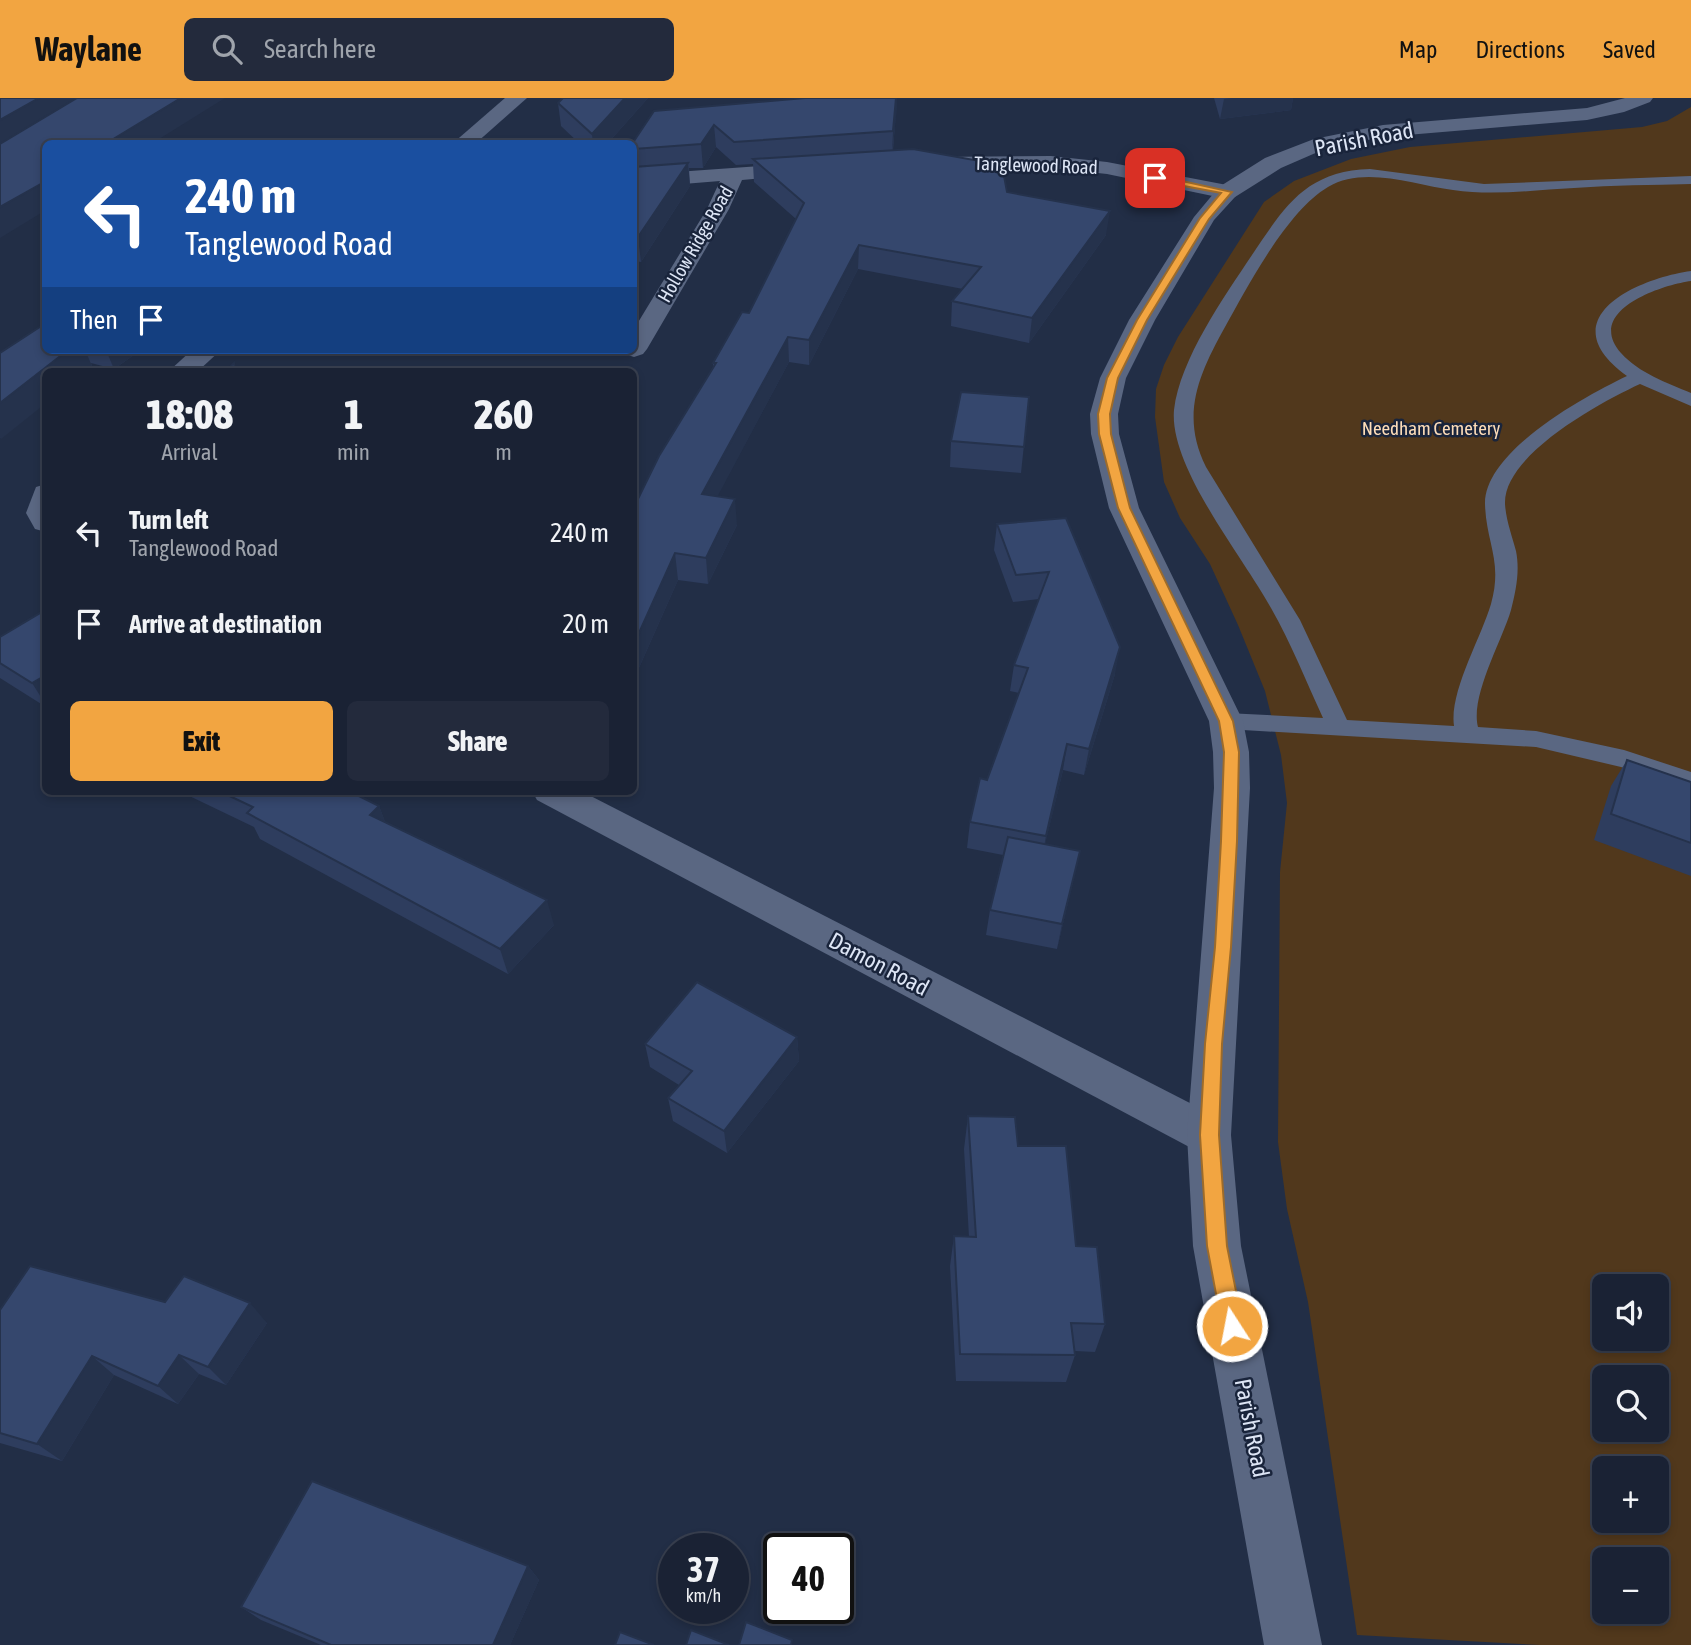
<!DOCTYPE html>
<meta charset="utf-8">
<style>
:root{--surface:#1a2234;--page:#232a3c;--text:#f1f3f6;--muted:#9fa4ac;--line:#383f4f;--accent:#f2a541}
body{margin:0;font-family:"Asap Condensed",sans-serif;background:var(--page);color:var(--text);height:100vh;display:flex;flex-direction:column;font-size:26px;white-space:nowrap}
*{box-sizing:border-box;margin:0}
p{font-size:23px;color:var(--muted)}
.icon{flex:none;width:38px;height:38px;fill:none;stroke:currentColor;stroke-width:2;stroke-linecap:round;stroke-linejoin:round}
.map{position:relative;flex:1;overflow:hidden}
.details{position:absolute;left:42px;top:270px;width:595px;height:427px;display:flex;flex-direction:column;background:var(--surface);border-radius:10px;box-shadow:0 4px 10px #0003,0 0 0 2px var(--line)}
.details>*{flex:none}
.guide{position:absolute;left:42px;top:42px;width:595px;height:214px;border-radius:10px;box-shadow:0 4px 10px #0003,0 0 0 2px var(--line);background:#1a4fa0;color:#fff;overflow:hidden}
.controls{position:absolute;left:1592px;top:1176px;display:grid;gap:14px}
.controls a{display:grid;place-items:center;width:77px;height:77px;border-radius:10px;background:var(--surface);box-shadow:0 4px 10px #0003,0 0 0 2px var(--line);font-size:35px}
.speed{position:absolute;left:658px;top:1435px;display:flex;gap:14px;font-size:35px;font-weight:700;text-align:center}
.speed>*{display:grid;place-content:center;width:91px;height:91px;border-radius:50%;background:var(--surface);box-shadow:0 4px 10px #0003,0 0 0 2px var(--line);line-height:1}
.speed small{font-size:18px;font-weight:400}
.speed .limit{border:4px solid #111;border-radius:10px;background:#fff;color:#111}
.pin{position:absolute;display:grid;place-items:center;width:60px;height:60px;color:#fff;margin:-30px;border-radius:14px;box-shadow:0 4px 10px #0006}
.me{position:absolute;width:77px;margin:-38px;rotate:349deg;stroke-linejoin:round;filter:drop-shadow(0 0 5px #0008)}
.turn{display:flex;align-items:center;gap:24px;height:147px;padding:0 28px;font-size:32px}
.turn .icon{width:91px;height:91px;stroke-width:2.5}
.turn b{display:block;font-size:49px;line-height:60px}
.then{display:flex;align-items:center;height:66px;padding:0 28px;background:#0003;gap:14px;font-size:26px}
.eta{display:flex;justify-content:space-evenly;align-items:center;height:119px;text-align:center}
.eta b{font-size:42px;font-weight:800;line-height:49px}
.cta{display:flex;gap:14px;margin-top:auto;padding:14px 28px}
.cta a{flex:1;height:80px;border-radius:10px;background:var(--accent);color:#111;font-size:28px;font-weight:800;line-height:80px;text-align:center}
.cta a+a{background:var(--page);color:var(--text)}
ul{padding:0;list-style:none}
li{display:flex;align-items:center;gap:21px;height:91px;padding:0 28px}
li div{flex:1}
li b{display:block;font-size:26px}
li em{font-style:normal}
header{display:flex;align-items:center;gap:42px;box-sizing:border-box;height:98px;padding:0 35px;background:var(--accent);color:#111}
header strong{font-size:33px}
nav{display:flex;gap:38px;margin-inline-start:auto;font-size:24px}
.search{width:490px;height:63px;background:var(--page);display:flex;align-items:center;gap:18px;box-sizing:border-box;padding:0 24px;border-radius:10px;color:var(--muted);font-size:26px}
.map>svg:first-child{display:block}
.green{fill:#51381c;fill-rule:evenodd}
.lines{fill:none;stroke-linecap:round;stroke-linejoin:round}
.lane{fill:#5a6782;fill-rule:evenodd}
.street{fill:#5a6782;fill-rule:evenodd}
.secondary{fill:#5a6782;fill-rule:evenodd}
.wall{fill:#2e3d5e}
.shaded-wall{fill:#25324c}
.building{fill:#35476d;stroke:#25324c;stroke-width:2}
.route{fill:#f2a541;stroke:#9d6b2a;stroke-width:2}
.labels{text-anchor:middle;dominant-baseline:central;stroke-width:5;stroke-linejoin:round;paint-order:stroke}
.far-street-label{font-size:19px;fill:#dde5f5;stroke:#19243b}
.far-park-label{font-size:19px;fill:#fcdcb8;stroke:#19243b}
.street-label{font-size:23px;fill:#dde5f5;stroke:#19243b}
</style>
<header>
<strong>Waylane</strong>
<div class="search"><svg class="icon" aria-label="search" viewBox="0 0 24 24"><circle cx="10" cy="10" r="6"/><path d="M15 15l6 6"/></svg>Search here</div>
<nav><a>Map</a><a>Directions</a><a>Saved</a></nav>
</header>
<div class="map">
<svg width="1691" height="1547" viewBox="0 0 1691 1547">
<rect width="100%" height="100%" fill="#222e46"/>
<path class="green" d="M 1691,9 L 1691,1547 L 1540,1547 L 1357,1537 L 1308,1204 L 1287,1111 L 1278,1044 L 1280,774 L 1287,705 L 1281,657 L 1265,593 L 1238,527 L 1210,466 L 1180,420 L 1164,384 L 1155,319 L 1156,291 L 1164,267 L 1178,239 L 1264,104 L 1294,83 L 1351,61 L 1410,49 L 1642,29 L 1667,23 ZM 1605,1188 L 1657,1188 L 1657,1241 L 1605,1241 ZM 1605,1279 L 1657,1279 L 1657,1332 L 1605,1332 ZM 1605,1370 L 1657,1370 L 1657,1423 L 1605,1423 ZM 1605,1461 L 1657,1461 L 1657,1514 L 1605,1514 Z"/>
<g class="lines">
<path class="lane" d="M 1370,71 L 1484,86 L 1691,78 L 1691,86 C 1652,87 1613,87 1574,90 C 1534,92 1493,98 1453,92 C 1415,87 1364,67 1328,89 C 1287,113 1248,188 1225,229 C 1199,276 1180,317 1206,369 L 1300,522 L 1347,622 L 1454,628 C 1449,594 1481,540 1491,506 C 1503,463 1486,445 1485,406 C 1484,353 1585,298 1627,278 C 1549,222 1634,181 1691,173 L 1691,183 C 1661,187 1584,213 1621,255 C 1639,275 1667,285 1691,295 L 1691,308 L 1640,286 C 1601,304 1503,357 1505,406 C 1506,422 1512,438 1516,453 C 1520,473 1516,492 1511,512 C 1502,543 1470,598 1478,629 L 1536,633 L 1624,652 L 1691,674 L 1691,692 L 1621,669 L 1536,649 L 1226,631 L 1218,629 L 1214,623 L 1218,617 L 1226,615 L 1323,620 C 1306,583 1291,545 1271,510 C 1243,459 1169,369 1174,312 C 1180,261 1224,199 1252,157 C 1285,108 1306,73 1370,71 Z"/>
<g class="street">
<path d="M 505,0 L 527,0 L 475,46 L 452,46 Z"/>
<path d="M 1051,58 L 1107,64 L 1227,87 L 1235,89 L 1238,94 L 1235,99 L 1227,101 L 1107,76 L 1051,70 L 934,71 L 926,70 L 923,65 L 926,60 L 934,59 Z"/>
<path d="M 804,65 L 812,66 L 815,71 L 812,76 L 742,82 L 729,111 L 647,251 L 643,256 L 634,259 L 625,256 L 622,252 L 634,252 L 634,231 L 707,111 L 720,83 L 634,90 L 634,77 Z"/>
<path d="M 192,252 L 221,252 L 198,273 L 169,273 Z"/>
<path d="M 46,386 L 46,434 L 35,431 L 26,415 L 36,389 Z"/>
<path d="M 532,693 L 581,693 L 1225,1023 L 1231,1037 L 1225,1051 L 1209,1057 L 1193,1051 L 537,702 Z"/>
</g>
<path class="secondary" d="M 1625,0 L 1653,0 L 1650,4 L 1624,14 L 1587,22 L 1383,39 L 1327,50 L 1281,70 L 1235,99 L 1214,122 L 1155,222 L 1126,280 L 1118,316 L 1119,336 L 1139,410 L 1243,623 L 1249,654 L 1250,690 L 1231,1037 L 1241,1148 L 1322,1547 L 1264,1547 L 1193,1148 L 1187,1037 L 1214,690 L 1213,654 L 1209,623 L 1109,410 L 1091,336 L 1090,316 L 1100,280 L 1129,222 L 1194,119 L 1219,89 L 1265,60 L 1314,41 L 1383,27 L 1587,10 Z"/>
</g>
<g class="wall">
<path d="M 563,0 L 648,0 L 607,46 L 580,46 L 561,28 L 558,5 Z"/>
<path d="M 801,0 L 897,0 L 893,52 L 1007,94 L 1106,137 L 1029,245 L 951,228 L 952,203 L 963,191 L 858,171 L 809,267 L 789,264 L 717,398 L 737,427 L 708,486 L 678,482 L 634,581 L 634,409 L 713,270 L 713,265 L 749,215 L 796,121 L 754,84 L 753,66 L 736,67 L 716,49 L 703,70 L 689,70 L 690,88 L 641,164 L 634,163 L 634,46 Z"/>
<path d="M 1214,0 L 1293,0 L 1291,12 L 1220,21 Z"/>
<path d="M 46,252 L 141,252 L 114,271 L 91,265 L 92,268 L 0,340 L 0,255 Z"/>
<path d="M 1029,299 L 1021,375 L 950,369 L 951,343 Z"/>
<path d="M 1066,420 L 1115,576 L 1084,677 L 1063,672 L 1045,746 L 1074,779 L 1057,851 L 986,837 L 990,812 L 1003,757 L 967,750 L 970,724 L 987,682 L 1019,595 L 1010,593 L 1014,567 L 1039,501 L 1013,504 L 994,452 L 997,426 Z"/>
<path d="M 46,516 L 46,609 L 0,580 L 0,539 Z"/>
<path d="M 1627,662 L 1691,684 L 1691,778 L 1594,742 L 1611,688 Z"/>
<path d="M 179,693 L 349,693 L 379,708 L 385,724 L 554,827 L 508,876 L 260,741 L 254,729 Z"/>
<path d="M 797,939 L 799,963 L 727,1055 L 673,1023 L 668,1000 L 679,987 L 650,969 L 645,946 Z"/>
<path d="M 968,1018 L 1018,1048 L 1076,1148 L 1105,1226 L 1095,1254 L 1075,1253 L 1075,1257 L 1066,1284 L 956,1283 L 950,1168 L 954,1138 L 969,1139 L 964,1051 Z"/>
<path d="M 165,1204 L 267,1225 L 226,1287 L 199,1276 L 178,1306 L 114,1277 L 62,1363 L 0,1345 L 0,1212 Z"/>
<path d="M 528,1468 L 539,1482 L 510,1547 L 321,1547 L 261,1522 L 241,1509 Z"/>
</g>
<g class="shaded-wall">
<path d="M 39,0 L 88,0 L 0,50 L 0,22 Z"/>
<path d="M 181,0 L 225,0 L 151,46 L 105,46 Z"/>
<path d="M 625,0 L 648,0 L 607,46 L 593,46 L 592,36 Z"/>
<path d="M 896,0 L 897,0 L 897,10 L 892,56 L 893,33 Z"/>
<path d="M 1232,0 L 1293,0 L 1291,12 L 1220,21 L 1224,1 Z"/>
<path d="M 714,27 L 716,49 L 703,70 L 701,46 Z"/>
<path d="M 688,65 L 690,88 L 641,164 L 638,139 Z"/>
<path d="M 46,83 L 46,112 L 0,140 L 0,109 Z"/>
<path d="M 1110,113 L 1106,137 L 1029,245 L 1032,220 Z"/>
<path d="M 859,147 L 858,171 L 809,267 L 809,242 Z"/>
<path d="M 788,239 L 789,264 L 705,422 L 702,396 Z"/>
<path d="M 68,252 L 85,252 L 92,268 L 85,273 L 46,273 L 46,305 L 1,341 L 0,339 L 0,305 Z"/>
<path d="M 106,252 L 141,252 L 114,271 Z"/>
<path d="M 735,401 L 737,427 L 708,486 L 706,460 Z"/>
<path d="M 675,455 L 678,482 L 634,581 L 634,546 Z"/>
<path d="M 1120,549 L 1115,576 L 1084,677 L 1089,651 Z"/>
<path d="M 46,577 L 46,607 L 32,585 Z"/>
<path d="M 1067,646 L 1063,672 L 1041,764 L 1046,738 Z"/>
<path d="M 379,708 L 389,734 L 370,717 Z"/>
<path d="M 1080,753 L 1074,779 L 1057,851 L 1062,826 Z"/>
<path d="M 547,802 L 554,827 L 508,876 L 500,851 Z"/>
<path d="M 797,939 L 799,963 L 727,1055 L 724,1033 Z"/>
<path d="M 250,1205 L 267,1225 L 226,1287 L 208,1269 Z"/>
<path d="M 179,1257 L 199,1276 L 178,1306 L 158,1288 Z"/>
<path d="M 92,1258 L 114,1277 L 62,1363 L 37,1346 Z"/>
<path d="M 528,1468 L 539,1482 L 510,1547 L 493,1547 Z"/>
</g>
<g class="building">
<path d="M 0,0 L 39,0 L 0,22 Z"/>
<path d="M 77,0 L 181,0 L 105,46 L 46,46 L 46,83 L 0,109 L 0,46 Z"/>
<path d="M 563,0 L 625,0 L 592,36 L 558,5 Z"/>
<path d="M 805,0 L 896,0 L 893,33 L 734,44 L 714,27 L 701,46 L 634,51 L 634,46 L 632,46 L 654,13 Z"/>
<path d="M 913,51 L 1002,67 L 1007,94 L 1110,113 L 1032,220 L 952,203 L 981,169 L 859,147 L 809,242 L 788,239 L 702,396 L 735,401 L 706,460 L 675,455 L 634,546 L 634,409 L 659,358 L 716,265 L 713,265 L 742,214 L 749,215 L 804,105 L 753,61 Z"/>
<path d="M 688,65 L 638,139 L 634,139 L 634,69 Z"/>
<path d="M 46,225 L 46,252 L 68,252 L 0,305 L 0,255 Z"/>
<path d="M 234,265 L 235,273 L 226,273 Z"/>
<path d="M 961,294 L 1029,299 L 1024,349 L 951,343 Z"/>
<path d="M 1066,420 L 1120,549 L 1089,651 L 1067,646 L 1046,738 L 970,724 L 980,680 L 987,682 L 1028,570 L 1014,567 L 1049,474 L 1016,477 L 997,426 Z"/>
<path d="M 42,514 L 46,516 L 46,577 L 32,585 L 0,565 L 0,539 Z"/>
<path d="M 1627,662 L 1691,684 L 1691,745 L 1611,716 Z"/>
<path d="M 219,693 L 349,693 L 379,708 L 370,717 L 547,802 L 500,851 L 247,715 L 253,709 Z"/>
<path d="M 1008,739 L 1080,753 L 1062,826 L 990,812 Z"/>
<path d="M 697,884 L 797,939 L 724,1033 L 668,1000 L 692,973 L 645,946 Z"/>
<path d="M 968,1018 L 1015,1019 L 1018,1048 L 1066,1048 L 1076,1148 L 1097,1149 L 1105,1226 L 1071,1225 L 1075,1257 L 960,1256 L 954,1138 L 976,1139 Z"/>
<path d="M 30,1168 L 165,1204 L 184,1178 L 250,1205 L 208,1269 L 179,1257 L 158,1288 L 92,1258 L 37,1346 L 0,1335 L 0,1212 Z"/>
<path d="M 312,1383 L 528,1468 L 493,1547 L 331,1547 L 241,1509 Z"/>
<path d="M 746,1524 L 792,1542 L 791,1547 L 739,1547 Z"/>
<path d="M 691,1532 L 729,1547 L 686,1547 Z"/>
<path d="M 620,1534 L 654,1547 L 615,1547 Z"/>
</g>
<path class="route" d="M 1155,77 L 1232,94 L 1209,121 L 1147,222 L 1118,280 L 1110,316 L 1111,336 L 1130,410 L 1233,623 L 1239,654 L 1237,743 L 1231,849 L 1222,946 L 1219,1037 L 1227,1148 L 1243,1228 L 1240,1235 L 1232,1238 L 1225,1235 L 1222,1228 L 1207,1148 L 1200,1037 L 1205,946 L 1215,849 L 1221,743 L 1224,654 L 1219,623 L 1118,410 L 1099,336 L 1098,316 L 1107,280 L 1137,222 L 1200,120 L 1221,95 L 1152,82 L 1151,80 Z"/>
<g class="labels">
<g class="far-street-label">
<text transform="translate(1036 67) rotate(2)">Tanglewood Road</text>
<text transform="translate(695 146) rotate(-60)">Hollow Ridge Road</text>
</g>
<g class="far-park-label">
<text x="1431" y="330">Needham Cemetery</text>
</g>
<g class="street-label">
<text transform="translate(1364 41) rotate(-11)">Parish Road</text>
<text transform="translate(879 866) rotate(28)">Damon Road</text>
<text transform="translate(1252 1330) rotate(79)">Parish Road</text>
</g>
</g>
</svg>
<div class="controls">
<a><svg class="icon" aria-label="sound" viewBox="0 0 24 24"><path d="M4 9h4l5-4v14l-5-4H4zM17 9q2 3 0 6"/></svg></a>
<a><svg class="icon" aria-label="search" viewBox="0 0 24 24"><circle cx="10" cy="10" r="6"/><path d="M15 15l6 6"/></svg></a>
<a>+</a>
<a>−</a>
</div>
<div class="speed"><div>37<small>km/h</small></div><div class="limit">40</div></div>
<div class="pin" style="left:1155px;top:80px;background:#d93025"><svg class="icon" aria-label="arrive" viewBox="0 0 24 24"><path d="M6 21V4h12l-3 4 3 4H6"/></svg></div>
<svg class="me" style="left:1232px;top:1228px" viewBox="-20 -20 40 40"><circle r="17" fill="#f2a541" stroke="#fff" stroke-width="3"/><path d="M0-11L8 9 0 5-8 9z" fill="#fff"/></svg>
<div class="guide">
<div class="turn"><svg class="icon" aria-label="left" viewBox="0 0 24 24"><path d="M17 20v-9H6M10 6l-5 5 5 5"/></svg><div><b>240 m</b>Tanglewood Road</div></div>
<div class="then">Then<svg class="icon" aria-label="arrive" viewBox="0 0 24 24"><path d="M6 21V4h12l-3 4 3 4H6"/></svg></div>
</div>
<section class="details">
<div class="eta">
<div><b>18:08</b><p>Arrival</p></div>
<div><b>1</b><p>min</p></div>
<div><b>260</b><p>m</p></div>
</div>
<ul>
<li><svg class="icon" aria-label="left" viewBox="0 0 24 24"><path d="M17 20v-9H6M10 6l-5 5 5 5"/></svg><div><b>Turn left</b><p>Tanglewood Road</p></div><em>240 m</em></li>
<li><svg class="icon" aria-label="arrive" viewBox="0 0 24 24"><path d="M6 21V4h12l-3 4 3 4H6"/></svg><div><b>Arrive at destination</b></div><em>20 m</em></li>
</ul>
<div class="cta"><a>Exit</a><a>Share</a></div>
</section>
</div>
